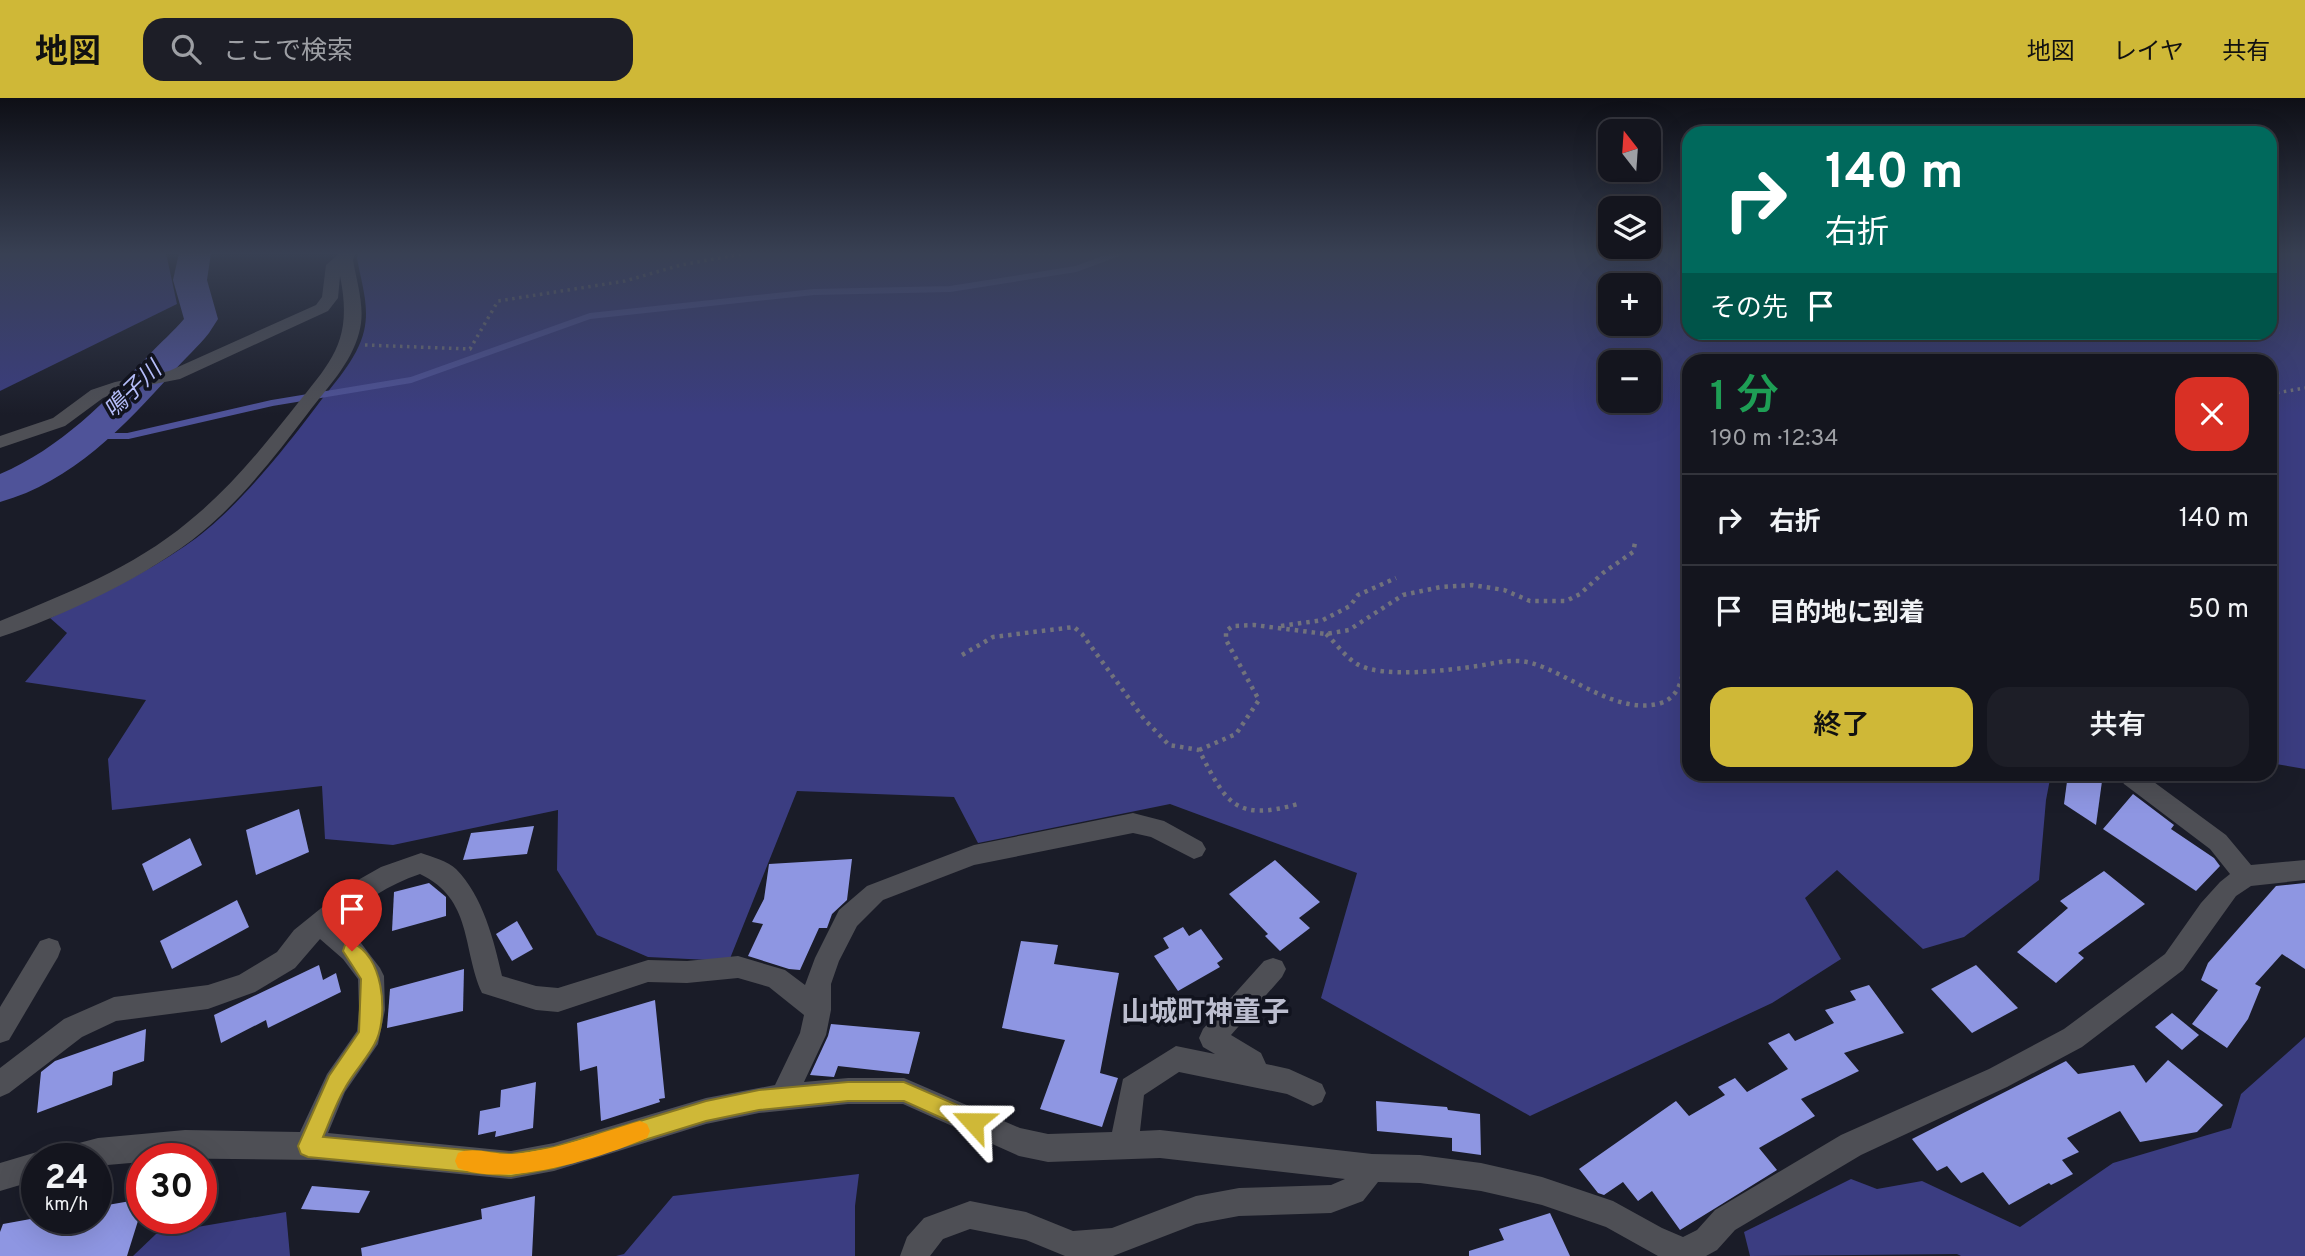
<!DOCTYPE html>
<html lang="ja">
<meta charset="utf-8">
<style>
:root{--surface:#14151e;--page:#1d1e27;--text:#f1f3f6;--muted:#9d9fa4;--line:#33343c;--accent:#cfb837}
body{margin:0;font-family:Overpass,"Noto Sans JP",sans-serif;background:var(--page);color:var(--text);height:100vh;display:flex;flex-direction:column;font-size:26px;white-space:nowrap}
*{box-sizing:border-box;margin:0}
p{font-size:23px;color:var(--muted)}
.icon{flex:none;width:38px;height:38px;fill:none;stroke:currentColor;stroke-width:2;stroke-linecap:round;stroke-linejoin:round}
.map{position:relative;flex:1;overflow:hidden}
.sheet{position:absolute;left:1682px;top:256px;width:595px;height:427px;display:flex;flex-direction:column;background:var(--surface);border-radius:21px;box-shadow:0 7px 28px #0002,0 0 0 2px var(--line)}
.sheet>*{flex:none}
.top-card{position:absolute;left:1682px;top:28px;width:595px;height:214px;border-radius:21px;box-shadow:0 7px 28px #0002,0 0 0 2px var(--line);background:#00695c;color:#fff;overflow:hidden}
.needle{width:46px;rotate:343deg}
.buttons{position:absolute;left:1598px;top:21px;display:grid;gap:14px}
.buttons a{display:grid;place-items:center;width:63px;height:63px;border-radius:14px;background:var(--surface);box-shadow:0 7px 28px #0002,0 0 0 2px var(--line);font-size:35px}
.speed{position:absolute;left:21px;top:1045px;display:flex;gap:14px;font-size:35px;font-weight:700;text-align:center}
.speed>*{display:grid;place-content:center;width:91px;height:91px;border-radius:50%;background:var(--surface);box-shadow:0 7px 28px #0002,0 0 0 2px var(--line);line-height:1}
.speed small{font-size:18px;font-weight:400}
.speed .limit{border:10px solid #d22;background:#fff;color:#111}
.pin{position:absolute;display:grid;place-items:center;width:60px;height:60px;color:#fff;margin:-72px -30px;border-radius:50% 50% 50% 0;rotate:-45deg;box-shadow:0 0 7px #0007}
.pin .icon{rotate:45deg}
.me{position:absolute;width:77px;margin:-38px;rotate:294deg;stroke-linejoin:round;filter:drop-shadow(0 0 5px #0008)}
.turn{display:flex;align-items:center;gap:24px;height:147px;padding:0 28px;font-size:32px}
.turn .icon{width:91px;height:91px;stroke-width:2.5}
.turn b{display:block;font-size:49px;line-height:60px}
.then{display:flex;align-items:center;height:66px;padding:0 28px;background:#0003;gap:14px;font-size:26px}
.round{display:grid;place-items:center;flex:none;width:74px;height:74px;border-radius:21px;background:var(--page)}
.overview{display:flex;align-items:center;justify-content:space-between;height:119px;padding:0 28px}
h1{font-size:42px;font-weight:600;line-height:52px;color:#1e9e55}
.action{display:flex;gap:14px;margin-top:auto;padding:14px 28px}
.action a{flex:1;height:80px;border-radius:21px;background:var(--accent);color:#111;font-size:28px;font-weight:600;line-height:80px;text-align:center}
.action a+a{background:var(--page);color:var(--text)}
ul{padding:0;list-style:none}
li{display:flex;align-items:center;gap:21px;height:91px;padding:0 28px;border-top:2px solid var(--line)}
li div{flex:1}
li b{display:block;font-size:26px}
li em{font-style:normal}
header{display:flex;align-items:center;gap:42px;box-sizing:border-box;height:98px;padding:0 35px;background:var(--accent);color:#111}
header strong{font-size:33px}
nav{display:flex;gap:38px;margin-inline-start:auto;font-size:24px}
.search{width:490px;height:63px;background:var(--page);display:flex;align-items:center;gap:18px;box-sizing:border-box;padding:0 24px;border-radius:21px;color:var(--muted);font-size:26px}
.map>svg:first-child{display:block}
.forest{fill:#3b3d81;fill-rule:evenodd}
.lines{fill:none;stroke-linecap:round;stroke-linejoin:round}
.stream{stroke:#4f5399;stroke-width:6}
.river{fill:#4f5399;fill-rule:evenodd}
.building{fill:#8e96e2}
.path-far1{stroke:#71727c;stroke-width:3.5;stroke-dasharray:2.5 4.5;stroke-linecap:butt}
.path{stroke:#71727c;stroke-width:4.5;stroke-dasharray:3.5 5;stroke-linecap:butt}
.street{fill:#4e4f55;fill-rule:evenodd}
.route{fill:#cfb837;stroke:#877824;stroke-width:2}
.slow{fill:#f59e0b}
.labels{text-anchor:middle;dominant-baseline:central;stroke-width:7;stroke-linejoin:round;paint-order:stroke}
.water-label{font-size:23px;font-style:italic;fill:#b4bcf8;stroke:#11131e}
.near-quarter-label{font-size:28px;font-weight:bold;fill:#bcbecf;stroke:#11131e}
</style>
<header>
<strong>地図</strong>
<div class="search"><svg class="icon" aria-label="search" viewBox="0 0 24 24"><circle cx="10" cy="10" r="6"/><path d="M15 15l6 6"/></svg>ここで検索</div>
<nav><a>地図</a><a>レイヤ</a><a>共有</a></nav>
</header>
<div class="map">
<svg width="2305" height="1158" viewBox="0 0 2305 1158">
<rect width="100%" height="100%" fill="#1a1c28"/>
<g class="forest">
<path d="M 0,155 L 166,155 L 177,206 L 0,293 Z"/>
<path d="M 359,155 L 1689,155 L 1689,234 L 2270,234 L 2270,155 L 2305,155 L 2305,671 L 2270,665 L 2270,262 L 1689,262 L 1689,676 L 2051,676 L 2046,702 L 2039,782 L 1964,839 L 1923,851 L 1837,772 L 1805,800 L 1841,861 L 1772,905 L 1530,1018 L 1321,900 L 1357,775 L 1170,706 L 978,745 L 954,699 L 797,693 L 729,863 L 648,859 L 597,837 L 557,772 L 558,712 L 393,747 L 325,741 L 322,688 L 112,712 L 108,661 L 146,602 L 25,584 L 67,535 L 50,520 C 96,498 143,477 185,448 C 232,417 282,354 316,309 C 333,286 357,262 364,233 C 370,208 361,184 357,160 ZM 1610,187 L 1648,187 L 1648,226 L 1610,226 ZM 1610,264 L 1648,264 L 1648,303 L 1610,303 Z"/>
<path d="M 2305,939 L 2305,1158 L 1961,1158 L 1957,1156 L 1750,1158 L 1744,1134 L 1851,1081 L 1877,1091 L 1922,1083 L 2020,1129 L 2113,1065 L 2231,1030 L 2241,996 Z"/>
<path d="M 859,1076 L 855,1108 L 855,1158 L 616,1158 L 624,1156 L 673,1098 Z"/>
<path d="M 286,1114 L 290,1158 L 133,1158 L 156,1136 Z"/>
</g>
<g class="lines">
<path class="stream" d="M 89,338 L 128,338 L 272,305 L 411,282 L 590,218 L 814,194 L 950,191 L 1076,171 L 1119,155"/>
<path class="river" d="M 179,155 L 211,155 L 207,182 L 218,221 L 209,235 C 198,249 184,261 173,274 C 125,328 72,384 0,404 L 0,376 C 61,350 106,303 150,256 C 161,244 173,234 184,221 L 173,182 Z"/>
</g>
<g class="building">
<path d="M 2068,676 L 2103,676 L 2096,727 L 2064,706 Z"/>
<path d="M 2133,696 L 2174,727 L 2171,731 L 2214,760 L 2220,768 L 2196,793 L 2103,731 Z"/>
<path d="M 299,711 L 309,754 L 256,777 L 246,732 Z"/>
<path d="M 534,728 L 527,756 L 463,762 L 471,735 Z"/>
<path d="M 190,740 L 202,767 L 153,793 L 142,766 Z"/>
<path d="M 852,761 L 847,802 L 832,816 L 827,830 L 819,830 L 800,872 L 789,871 L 748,858 L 763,826 L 752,824 L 764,801 L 769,766 Z"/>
<path d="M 1275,762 L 1320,804 L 1299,820 L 1310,830 L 1280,853 L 1265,838 L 1268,836 L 1229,796 Z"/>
<path d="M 2104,773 L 2145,806 L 2078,855 L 2084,860 L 2056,885 L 2017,854 L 2068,810 L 2060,803 Z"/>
<path d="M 429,785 L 446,799 L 446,818 L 392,833 L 394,794 Z"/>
<path d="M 2305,785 L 2305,871 L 2282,856 L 2255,886 L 2261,889 L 2248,921 L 2227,950 L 2192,926 L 2218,892 L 2201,882 L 2208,865 L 2276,788 Z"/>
<path d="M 237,802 L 249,829 L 172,871 L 160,843 Z"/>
<path d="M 517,823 L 533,851 L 512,863 L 496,836 Z"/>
<path d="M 1183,829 L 1189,838 L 1201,831 L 1223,861 L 1217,865 L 1220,869 L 1178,893 L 1154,858 L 1169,850 L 1163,840 Z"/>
<path d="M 1021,843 L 1058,847 L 1054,866 L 1119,875 L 1100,975 L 1118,980 L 1102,1029 L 1040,1011 L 1065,942 L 1002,930 Z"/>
<path d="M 319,867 L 323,882 L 336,875 L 341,894 L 268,930 L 266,922 L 221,945 L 214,917 Z"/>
<path d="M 1976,867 L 2018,910 L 1972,935 L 1931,891 Z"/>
<path d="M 464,871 L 463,913 L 387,930 L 390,891 Z"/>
<path d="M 1869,887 L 1904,935 L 1844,955 L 1859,973 L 1801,1001 L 1815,1018 L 1759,1050 L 1777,1072 L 1680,1132 L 1652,1093 L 1638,1103 L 1623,1084 L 1604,1097 L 1598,1095 L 1579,1071 L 1676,1003 L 1689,1018 L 1725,997 L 1718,989 L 1735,980 L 1747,994 L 1788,971 L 1768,945 L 1789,935 L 1795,943 L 1834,925 L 1825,912 L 1856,902 L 1850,893 Z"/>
<path d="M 655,902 L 665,1000 L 659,1001 L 660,1004 L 601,1023 L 597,968 L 580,973 L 577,925 Z"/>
<path d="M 2172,915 L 2199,937 L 2182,952 L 2155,929 Z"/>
<path d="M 831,926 L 920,934 L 909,976 L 838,968 L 834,979 L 810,977 L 828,938 Z"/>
<path d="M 146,931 L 144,963 L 113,974 L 112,987 L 37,1015 L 41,974 L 55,963 Z"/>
<path d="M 2168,962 L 2223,1007 L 2197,1034 L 2140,1044 L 2120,1013 L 2067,1040 L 2079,1054 L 2062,1062 L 2073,1076 L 2051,1087 L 2049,1085 L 2009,1107 L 1983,1074 L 1961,1085 L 1947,1068 L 1937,1073 L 1912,1041 L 2066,963 L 2078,976 L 2134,967 L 2146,985 Z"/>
<path d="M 536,984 L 533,1030 L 495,1039 L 496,1033 L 478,1037 L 480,1013 L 500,1009 L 501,992 Z"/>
<path d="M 1376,1003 L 1447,1009 L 1448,1012 L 1480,1016 L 1481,1057 L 1452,1053 L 1452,1040 L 1377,1033 Z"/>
<path d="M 312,1088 L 370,1093 L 359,1115 L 301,1111 Z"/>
<path d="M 535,1098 L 532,1158 L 362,1158 L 361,1150 L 482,1121 L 481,1111 Z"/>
<path d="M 142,1101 L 142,1110 L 127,1158 L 0,1158 L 0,1134 L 3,1126 L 36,1120 L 96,1120 L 96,1109 Z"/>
<path d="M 1550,1115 L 1570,1158 L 1469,1158 L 1469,1153 L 1504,1142 L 1499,1131 Z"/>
</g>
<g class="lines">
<g class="path-far1">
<path d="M 993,155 L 1050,155"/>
<path d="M 365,247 L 470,251 L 498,203 L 625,183 L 681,167 L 747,155"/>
<path d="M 2270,296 L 2305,290"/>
</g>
<g class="path">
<path d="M 1281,528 L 1323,522 L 1350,508 L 1358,497 L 1396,480"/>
<path d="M 1326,536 C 1336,545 1345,559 1357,566 C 1382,581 1449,572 1478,568 C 1496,565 1513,560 1531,565 C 1571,576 1617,618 1661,605 C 1680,599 1683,578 1685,561 L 1689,558"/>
<path d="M 962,557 L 993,539 L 1074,529 L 1082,536 L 1144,621 L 1169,647 L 1199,652 C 1226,705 1235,724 1298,706"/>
<path d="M 1199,652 L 1236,636 L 1259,602 L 1226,542 L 1226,533 L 1233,528 L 1254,527 L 1326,536 L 1349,532 L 1403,497 L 1441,489 L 1472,487 L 1504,492 L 1530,503 L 1566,503 L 1580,496 L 1603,475 L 1633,454 L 1635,445"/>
</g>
<g class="street">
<path d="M 340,155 L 355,155 L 353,162 C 357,186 366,211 359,235 C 351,266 326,291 308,315 C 276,357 243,400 202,434 C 152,476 62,519 0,539 L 0,523 C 65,496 133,470 188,424 C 227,393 259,354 290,315 C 329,265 354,246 340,178 L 338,200 L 328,213 L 180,281 L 119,293 L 103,300 L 65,328 L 0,350 L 0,338 L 53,320 L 91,292 L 115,284 L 169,273 L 316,207 L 322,199 L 326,167 Z"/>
<path d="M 2118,676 L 2143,676 L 2226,737 L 2251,767 L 2305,762 L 2305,782 L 2251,788 L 2236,798 L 2183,872 L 2082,949 L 2007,989 L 1861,1057 L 1735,1132 L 1717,1152 L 1706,1158 L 1658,1158 L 1606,1129 L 1542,1107 L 1481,1093 L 1420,1085 L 1378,1084 L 1363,1103 L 1331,1115 L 1239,1118 L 1196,1126 L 1113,1158 L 1065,1158 L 1026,1142 L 970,1131 L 943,1141 L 930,1158 L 900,1158 L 907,1139 L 924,1120 L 970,1103 L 1026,1114 L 1073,1133 L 1112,1130 L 1196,1098 L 1239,1090 L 1331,1087 L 1345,1081 L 1160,1060 L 1048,1064 L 1019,1058 L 903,1006 L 848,1006 L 759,1015 L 706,1026 L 554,1073 L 511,1081 L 317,1062 L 142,1060 L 142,1064 L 96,1068 L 96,1060 L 56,1060 L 60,1050 L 98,1040 L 185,1032 L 300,1034 L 327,976 L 357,933 L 359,912 L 358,881 L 343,861 L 320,841 L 295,870 L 255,894 L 208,911 L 116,923 L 82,939 L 9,995 L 0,999 L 0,970 L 64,921 L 105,903 L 114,899 L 208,887 L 239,877 L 277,854 L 294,832 L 351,786 L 381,769 L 421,755 C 432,759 448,763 456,771 C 483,798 494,843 502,878 L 536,888 L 558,890 L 648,862 L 687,863 L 738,858 L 785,872 L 805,887 L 815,860 L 839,812 L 867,788 L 974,747 L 1133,715 L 1164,723 L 1202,744 L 1206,751 L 1202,758 L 1194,761 L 1151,739 L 1133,735 L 974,767 L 883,802 L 857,828 L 839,863 L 831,886 L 831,912 L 826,937 L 804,984 L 848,980 L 904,980 L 1020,1030 L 1048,1036 L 1112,1034 L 1123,981 L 1176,948 L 1215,956 L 1203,949 L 1199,940 L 1203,931 L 1264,863 L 1273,860 L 1282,863 L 1286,871 L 1282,879 L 1231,937 L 1261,955 L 1266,966 L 1289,971 L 1322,986 L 1326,995 L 1322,1004 L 1313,1008 L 1287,996 L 1179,974 L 1144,997 L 1140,1033 L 1160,1032 L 1372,1056 L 1420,1057 L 1481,1065 L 1542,1079 L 1613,1103 L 1662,1130 L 1683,1139 L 1697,1132 L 1715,1112 L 1841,1037 L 1989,971 L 2064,931 L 2165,856 L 2201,805 L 2220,784 L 2230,776 L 2210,751 L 2124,686 ZM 420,776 C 473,801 462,851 482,895 L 536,912 L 558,914 L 648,884 L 687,885 L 738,880 L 769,889 L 804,917 L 800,935 L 775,987 L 706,1000 L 554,1045 L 511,1053 L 328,1035 L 345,994 L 378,946 L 385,912 L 384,878 L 380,870 L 361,845 L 338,825 C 364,803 388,787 420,776 Z"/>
<path d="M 49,840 L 58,843 L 61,851 L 58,859 L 9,942 L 0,945 L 0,909 L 40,843 Z"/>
<path d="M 37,1054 L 48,1060 L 37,1060 L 37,1082 L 0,1093 L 0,1065 Z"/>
</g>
</g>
<linearGradient id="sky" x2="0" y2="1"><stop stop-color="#0e0f16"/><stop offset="0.49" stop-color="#384053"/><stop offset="1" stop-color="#384053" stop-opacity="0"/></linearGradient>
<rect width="2305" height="317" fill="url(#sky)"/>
<path class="route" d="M 352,845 C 383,857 388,914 377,941 C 370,958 354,973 345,990 C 336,1005 330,1023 323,1039 L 511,1056 L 554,1049 L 706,1003 L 759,992 L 848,984 L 904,984 L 980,1017 L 983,1024 L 980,1031 L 973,1034 L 904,1003 L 848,1003 L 759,1012 L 706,1023 L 554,1070 L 511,1078 L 308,1059 L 301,1056 L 298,1048 L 329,978 L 359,934 L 361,881 L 343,853 L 345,847 Z"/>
<path class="slow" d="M 640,1023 L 647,1026 L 650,1033 L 647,1040 C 600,1060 507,1090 458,1070 L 455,1063 L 458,1055 C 474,1048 494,1057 512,1056 C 555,1053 599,1035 640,1023 Z"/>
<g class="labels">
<g class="water-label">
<text transform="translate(134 293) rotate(-44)">鳴子川</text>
</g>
<g class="near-quarter-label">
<text x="1205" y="916">山城町神童子</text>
</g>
</g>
</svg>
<div class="buttons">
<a><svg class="needle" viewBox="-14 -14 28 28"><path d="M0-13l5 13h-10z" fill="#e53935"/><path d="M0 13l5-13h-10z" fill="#9d9fa4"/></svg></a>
<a><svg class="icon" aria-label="layers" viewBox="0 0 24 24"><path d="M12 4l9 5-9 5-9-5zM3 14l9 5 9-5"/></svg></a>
<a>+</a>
<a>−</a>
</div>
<div class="speed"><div>24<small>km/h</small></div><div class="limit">30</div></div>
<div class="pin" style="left:352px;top:853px;background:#d93025"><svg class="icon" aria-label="arrive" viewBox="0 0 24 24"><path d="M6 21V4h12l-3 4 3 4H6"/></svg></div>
<svg class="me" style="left:973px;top:1024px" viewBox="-20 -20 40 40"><path d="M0-17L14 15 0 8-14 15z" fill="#cfb837" stroke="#fff" stroke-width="4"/></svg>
<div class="top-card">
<div class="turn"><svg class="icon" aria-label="right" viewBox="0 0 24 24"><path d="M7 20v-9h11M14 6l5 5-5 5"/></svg><div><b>140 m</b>右折</div></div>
<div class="then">その先<svg class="icon" aria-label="arrive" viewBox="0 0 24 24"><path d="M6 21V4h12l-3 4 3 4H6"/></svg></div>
</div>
<section class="sheet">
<div class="overview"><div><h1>1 分</h1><p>190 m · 12:34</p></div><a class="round" style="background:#d93025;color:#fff"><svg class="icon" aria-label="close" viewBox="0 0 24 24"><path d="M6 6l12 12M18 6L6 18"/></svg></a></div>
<ul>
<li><svg class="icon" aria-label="right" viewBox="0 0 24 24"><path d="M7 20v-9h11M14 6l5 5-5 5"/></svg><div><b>右折</b></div><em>140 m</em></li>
<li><svg class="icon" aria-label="arrive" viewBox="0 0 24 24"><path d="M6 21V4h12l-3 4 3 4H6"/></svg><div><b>目的地に到着</b></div><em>50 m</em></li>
</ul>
<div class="action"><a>終了</a><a>共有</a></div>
</section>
</div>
